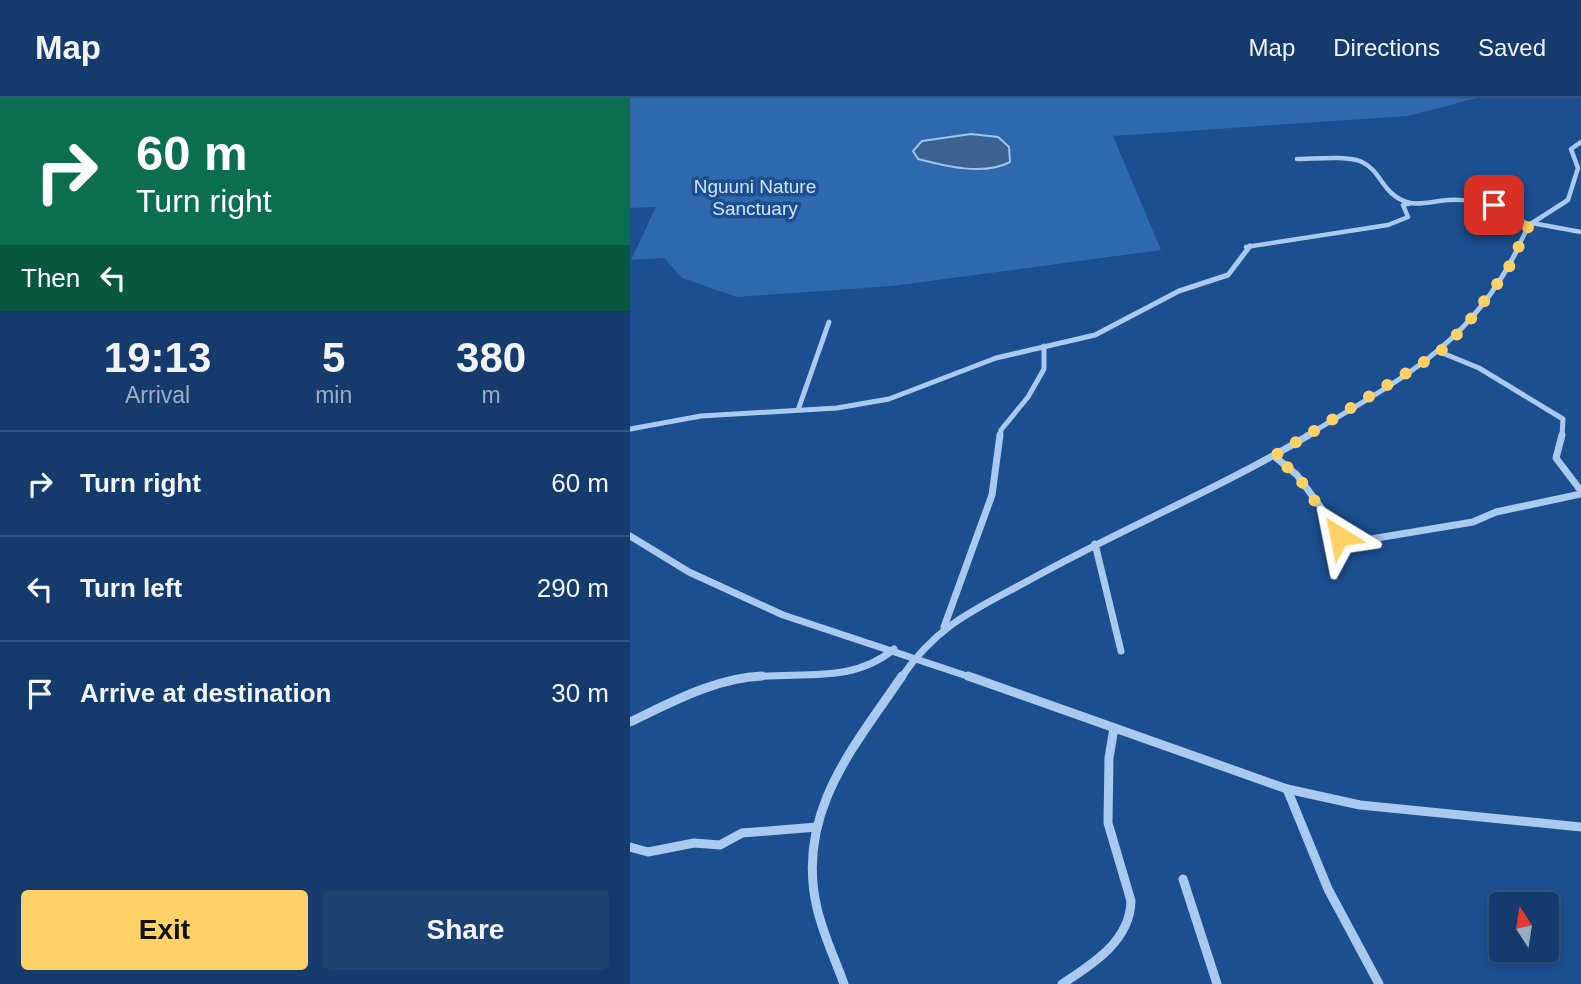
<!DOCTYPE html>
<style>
:root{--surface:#143b6b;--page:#1d4271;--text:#f1f3f6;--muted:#9dadc1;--line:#33557e;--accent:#ffd166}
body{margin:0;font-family:Helvetica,sans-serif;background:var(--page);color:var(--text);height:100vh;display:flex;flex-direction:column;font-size:26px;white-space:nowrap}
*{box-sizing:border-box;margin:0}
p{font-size:23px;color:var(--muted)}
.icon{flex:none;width:38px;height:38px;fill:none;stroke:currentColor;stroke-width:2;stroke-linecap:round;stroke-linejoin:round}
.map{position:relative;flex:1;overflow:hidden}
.sheet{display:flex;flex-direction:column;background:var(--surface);width:630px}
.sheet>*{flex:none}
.hud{background:#0b6e4f;color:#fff;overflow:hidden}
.needle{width:46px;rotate:348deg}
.buttons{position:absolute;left:859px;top:794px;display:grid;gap:14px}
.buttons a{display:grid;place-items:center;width:70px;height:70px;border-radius:7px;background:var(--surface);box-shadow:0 4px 10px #0003,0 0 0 2px var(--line);font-size:35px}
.pin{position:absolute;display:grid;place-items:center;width:60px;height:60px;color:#fff;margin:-30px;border-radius:14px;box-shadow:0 4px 10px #0006}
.me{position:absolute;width:77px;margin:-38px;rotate:325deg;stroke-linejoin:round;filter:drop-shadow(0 0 5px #0008)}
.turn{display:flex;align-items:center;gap:24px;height:147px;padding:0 21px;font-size:32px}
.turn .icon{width:91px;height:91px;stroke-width:2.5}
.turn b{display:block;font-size:49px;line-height:60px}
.then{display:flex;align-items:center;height:66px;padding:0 21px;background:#0003;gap:14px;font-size:26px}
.eta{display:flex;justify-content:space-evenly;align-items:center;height:119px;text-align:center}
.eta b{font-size:42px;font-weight:800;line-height:49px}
.button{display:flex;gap:14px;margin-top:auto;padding:14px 21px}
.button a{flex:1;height:80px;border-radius:7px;background:var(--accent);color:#111;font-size:28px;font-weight:800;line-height:80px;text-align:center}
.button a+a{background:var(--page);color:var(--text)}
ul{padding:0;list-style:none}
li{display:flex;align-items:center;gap:21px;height:105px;padding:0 21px;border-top:2px solid var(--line)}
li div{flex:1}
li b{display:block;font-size:26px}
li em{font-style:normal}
header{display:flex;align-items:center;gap:42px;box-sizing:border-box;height:98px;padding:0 35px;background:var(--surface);border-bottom:2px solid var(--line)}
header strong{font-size:33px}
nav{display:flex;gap:38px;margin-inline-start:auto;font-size:24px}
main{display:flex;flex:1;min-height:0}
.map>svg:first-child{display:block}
.green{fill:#2e69ad}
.water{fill:#3c6290;stroke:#9cc4f0;stroke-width:2}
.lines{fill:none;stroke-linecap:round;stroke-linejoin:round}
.minor-far3{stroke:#a9c9ee;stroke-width:4.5}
.minor-far2{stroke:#a9c9ee;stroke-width:5}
.minor-far1{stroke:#a9c9ee;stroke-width:7}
.minor{stroke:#a9c9ee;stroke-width:9}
.route{stroke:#ffd166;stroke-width:12;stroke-dasharray:0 21.6}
.labels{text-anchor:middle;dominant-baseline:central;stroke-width:7;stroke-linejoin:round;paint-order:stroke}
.far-park-label{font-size:19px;fill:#cfe3fa;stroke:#1b4f8f}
</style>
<header>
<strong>Map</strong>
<nav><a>Map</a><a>Directions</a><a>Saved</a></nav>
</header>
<main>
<section class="sheet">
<div class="hud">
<div class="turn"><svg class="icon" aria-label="right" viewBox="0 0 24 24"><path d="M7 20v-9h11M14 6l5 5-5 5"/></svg><div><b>60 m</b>Turn right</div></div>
<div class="then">Then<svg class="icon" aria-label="left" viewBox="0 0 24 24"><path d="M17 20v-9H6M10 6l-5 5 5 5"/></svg></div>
</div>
<div class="eta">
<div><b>19:13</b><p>Arrival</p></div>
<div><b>5</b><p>min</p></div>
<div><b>380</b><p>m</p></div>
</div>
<ul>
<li><svg class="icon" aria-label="right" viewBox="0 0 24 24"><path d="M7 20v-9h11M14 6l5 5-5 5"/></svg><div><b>Turn right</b></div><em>60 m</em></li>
<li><svg class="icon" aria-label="left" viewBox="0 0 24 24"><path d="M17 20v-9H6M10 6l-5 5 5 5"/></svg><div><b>Turn left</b></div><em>290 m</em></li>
<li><svg class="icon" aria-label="arrive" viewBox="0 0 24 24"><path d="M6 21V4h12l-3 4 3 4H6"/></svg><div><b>Arrive at destination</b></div><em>30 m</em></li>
</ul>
<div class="button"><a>Exit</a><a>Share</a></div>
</section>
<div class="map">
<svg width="951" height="886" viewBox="0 0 951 886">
<rect width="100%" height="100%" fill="#1b4f8f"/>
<path class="green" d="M 0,0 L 847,0 L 778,18 L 483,38 L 531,152 L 262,188 L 107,199 L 52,180 L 34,160 L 1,162 L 26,109 L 0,110 Z"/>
<path class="water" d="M 341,36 L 368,39 L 379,49 L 380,64 C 354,78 315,68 288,61 L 283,53 L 292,43 Z"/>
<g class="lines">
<g class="minor-far3">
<path d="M 667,61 C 683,61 718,57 732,64 C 752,73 752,98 780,105 C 792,107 805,103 818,102 C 848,100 874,111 899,127"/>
<path d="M 902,125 L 951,134"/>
<path d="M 616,149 L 758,127 L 778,119 L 773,107 L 781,105"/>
<path d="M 888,149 L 899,127 L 938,102 L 948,70 L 941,51 L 951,44"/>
</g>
<g class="minor-far2">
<path d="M 810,254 L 849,270 L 933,321 L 932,338"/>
<path d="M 168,312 L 199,224"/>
<path d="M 0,331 L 71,318 L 207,310 L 259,301 L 366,260 L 465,237 L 549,193 L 598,177 L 620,148"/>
<path d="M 370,338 L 371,332 L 398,299 L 414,271 L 414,248"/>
<path d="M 676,338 C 766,284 841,248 889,148"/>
</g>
<g class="minor-far1">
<path d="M 932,337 L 926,360 L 951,393"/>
<path d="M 644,358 L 667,377 L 717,445 L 843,424 L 866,414 L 951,396"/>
<path d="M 0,438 L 59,474 L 153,517 L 343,580"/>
<path d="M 465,446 L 491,553"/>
<path d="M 314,529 L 362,397 L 370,337"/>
<path d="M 114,580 C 166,572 220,588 264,551"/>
<path d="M 271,580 C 309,524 349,510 405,479 C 495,429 591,390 679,337"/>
</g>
<g class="minor">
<path d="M 338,578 L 657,691 L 730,707 L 951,729"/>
<path d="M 0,624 C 42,604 85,580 132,578"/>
<path d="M 657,691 L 698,791 L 749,886"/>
<path d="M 0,749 L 18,754 L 64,745 L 90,747 L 112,735 L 187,729"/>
<path d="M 553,781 L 587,886"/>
<path d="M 214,886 C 205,861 193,836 187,810 C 165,716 223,650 272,578"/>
<path d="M 432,886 C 463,866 500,843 501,803 L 478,725 L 479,660 L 484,630"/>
</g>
</g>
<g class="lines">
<path class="route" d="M 709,438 L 667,377 L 644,358 L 810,254 L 837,226 L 877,173 L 899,127 L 873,109 L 864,107"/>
</g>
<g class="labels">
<g class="far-park-label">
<text x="125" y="88">Nguuni Nature<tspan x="125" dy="22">Sanctuary</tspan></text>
</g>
</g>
</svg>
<div class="buttons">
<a><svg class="needle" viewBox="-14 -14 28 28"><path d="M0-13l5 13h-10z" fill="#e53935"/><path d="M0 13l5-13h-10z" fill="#9dadc1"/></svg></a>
</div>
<div class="pin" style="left:864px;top:107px;background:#d93025"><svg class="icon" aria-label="arrive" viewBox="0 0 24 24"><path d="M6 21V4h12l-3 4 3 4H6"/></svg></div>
<svg class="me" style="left:709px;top:438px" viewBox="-20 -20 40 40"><path d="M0-17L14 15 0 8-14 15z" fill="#ffd166" stroke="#fff" stroke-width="4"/></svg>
</div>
</main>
